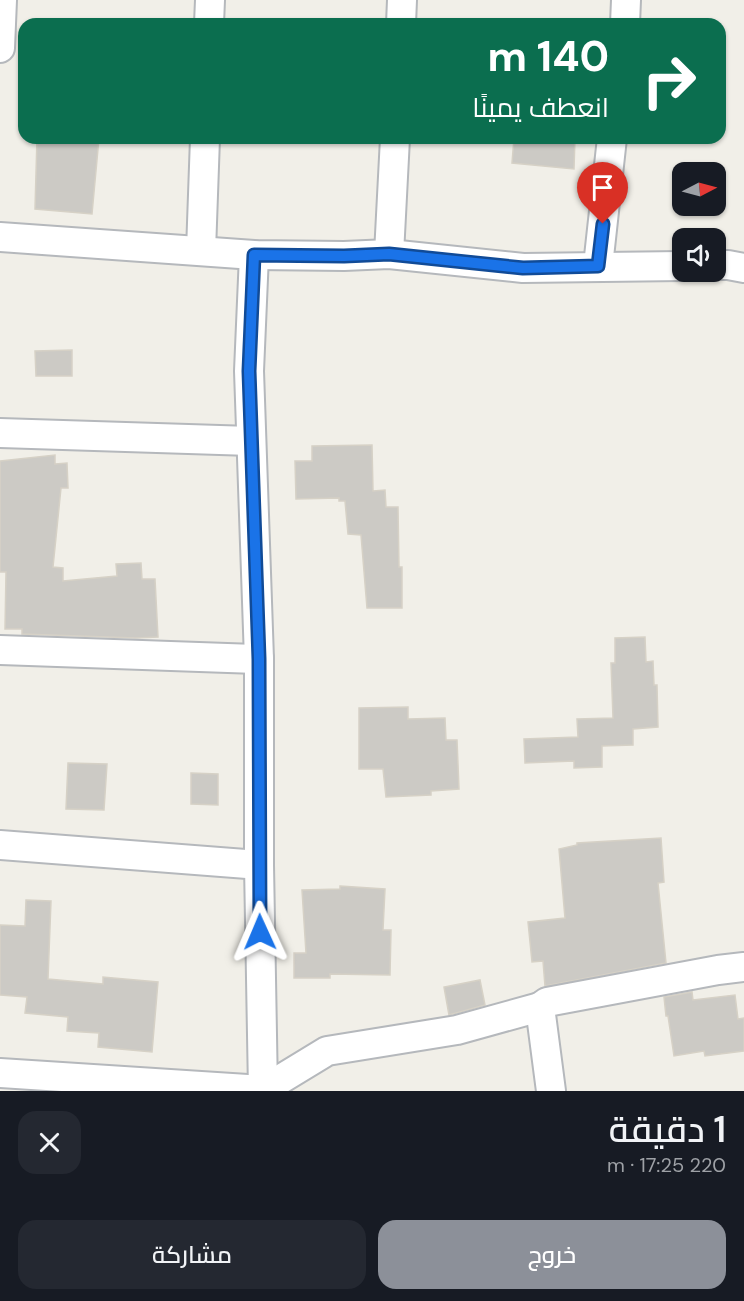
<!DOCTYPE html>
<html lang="ar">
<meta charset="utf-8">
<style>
:root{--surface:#171b24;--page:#242831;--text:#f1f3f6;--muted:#9ea1a6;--accent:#8c9099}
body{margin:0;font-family:"DM Sans",Cairo,sans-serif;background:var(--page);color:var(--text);direction:rtl;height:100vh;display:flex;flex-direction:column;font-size:22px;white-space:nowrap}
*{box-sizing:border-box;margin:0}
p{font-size:20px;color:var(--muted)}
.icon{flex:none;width:33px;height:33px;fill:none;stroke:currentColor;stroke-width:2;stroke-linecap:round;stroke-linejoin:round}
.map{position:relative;height:1091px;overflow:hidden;direction:ltr}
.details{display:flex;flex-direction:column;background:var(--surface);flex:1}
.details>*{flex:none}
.guide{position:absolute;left:18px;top:18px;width:708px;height:126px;border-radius:18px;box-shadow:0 2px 4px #0004;direction:rtl;background:#0b6e4f;color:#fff;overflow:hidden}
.needle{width:39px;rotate:84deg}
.fabs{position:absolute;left:672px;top:162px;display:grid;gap:12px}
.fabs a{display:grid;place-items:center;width:54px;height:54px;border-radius:12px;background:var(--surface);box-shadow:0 2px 4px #0004;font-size:30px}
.pin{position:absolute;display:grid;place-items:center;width:51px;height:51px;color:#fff;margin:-62px -26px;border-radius:50% 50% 50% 0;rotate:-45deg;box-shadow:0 0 6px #0007}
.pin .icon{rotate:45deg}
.me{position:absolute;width:66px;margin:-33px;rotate:359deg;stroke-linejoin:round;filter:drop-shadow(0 0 4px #0008)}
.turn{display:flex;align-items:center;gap:21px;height:126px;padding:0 18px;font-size:27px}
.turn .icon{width:78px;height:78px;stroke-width:2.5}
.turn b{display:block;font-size:42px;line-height:51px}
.round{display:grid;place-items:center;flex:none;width:63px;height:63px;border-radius:18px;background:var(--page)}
.headline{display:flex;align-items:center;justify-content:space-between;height:102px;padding:0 18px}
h1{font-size:36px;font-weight:600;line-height:45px}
.button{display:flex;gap:12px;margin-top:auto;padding:12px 18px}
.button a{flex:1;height:69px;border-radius:18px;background:var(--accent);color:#fff;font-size:24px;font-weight:600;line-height:69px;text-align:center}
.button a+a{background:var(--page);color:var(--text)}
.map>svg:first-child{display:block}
.building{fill:#cccac5;stroke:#d6d1c6;stroke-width:1.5}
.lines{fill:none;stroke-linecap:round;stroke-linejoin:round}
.street-casing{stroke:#b5b8bc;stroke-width:32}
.street{stroke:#fff;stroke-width:28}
.route-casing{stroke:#114b97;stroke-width:15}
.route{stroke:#1a73e8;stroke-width:10}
</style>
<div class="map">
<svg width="744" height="1091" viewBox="0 0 744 1091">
<rect width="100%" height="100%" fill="#f1efe8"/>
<g class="building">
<path d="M 37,138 L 99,138 L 92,214 L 35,209 Z"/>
<path d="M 514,138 L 575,138 L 574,169 L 512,163 Z"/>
<path d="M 72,350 L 72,376 L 36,376 L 35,351 Z"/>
<path d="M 372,445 L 373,491 L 385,490 L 386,507 L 398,507 L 399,567 L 402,567 L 402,608 L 367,608 L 361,535 L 348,534 L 345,501 L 339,501 L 339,498 L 296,499 L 295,461 L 312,461 L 312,446 Z"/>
<path d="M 55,455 L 55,464 L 67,463 L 68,488 L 61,488 L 53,567 L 63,568 L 63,581 L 117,576 L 116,564 L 141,563 L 142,579 L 155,579 L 158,637 L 136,638 L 22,634 L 22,629 L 5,629 L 6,572 L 0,572 L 0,461 Z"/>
<path d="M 645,637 L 646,662 L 653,661 L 654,685 L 657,685 L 658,727 L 633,729 L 633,745 L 602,746 L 602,767 L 574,768 L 574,761 L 525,763 L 524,739 L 578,737 L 577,719 L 613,718 L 611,663 L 615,663 L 615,638 Z"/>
<path d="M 408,707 L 408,719 L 445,718 L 446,740 L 457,740 L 459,789 L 431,791 L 431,795 L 386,797 L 383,769 L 359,769 L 359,708 Z"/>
<path d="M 68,763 L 107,764 L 104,810 L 66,809 Z"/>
<path d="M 191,773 L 218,774 L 218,805 L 191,804 Z"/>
<path d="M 661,838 L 664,882 L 658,883 L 666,963 L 545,986 L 543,961 L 532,962 L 528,922 L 565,918 L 559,849 L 577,845 L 577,843 Z"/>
<path d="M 340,886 L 385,889 L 383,930 L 391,930 L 390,975 L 330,974 L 330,978 L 294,978 L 294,953 L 306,953 L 302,890 L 340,889 Z"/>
<path d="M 26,900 L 51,901 L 48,979 L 103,984 L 103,977 L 158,982 L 152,1052 L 98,1047 L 99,1033 L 67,1031 L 68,1017 L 25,1013 L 27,997 L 0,995 L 0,925 L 25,926 Z"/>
<path d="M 480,980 L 485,1005 L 449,1015 L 444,987 Z"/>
<path d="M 692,992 L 693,1000 L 735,995 L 738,1019 L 744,1018 L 744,1051 L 705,1056 L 704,1051 L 674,1056 L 668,1016 L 666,1016 L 664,997 Z"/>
</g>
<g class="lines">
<g class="street-casing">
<g id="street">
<path d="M 209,24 L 210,0"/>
<path d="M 401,24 L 402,0"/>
<path d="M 625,24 L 626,0"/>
<path d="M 0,48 L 2,0"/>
<path d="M 0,237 L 254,255 L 344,256 L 389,254 L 523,268 L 682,266"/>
<path d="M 201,251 L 205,138"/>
<path d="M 389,254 L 395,138"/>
<path d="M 254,255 L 249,371 L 259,659 L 259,865 L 263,1091"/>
<path d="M 716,265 L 728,265 L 744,268"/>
<path d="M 598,266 L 612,138"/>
<path d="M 0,433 L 251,441"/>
<path d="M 0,650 L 259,659"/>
<path d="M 0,845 L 259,865"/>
<path d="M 0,1073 L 263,1090 L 327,1051 L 457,1030 L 540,1007"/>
<path d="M 551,1091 L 540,1007 L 547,1002 L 718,970 L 744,967"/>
</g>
</g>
<use href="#street" class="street"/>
</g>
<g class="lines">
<g class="route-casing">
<path id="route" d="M 260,932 L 259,659 L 249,371 L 254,255 L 344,256 L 389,254 L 523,268 L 598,266 L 603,224"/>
</g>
<use href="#route" class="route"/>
</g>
</svg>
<div class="fabs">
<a><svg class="needle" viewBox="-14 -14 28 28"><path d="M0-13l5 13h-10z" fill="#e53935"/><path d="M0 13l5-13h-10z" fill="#9ea1a6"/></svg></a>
<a><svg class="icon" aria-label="sound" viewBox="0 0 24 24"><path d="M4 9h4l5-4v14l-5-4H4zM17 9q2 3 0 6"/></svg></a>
</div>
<div class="pin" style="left:603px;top:224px;background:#d93025"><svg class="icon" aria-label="arrive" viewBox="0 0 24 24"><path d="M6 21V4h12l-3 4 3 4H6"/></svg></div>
<svg class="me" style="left:260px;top:932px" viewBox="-20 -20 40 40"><path d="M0-17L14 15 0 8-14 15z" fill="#1a73e8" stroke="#fff" stroke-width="4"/></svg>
<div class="guide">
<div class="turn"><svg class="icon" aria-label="right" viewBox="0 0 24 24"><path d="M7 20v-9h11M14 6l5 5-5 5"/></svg><div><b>140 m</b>انعطف يمينًا</div></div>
</div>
</div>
<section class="details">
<div class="headline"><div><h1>1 دقيقة</h1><p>220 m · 17:25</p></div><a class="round"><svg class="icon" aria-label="close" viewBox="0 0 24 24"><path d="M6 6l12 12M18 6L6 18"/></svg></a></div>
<div class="button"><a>خروج</a><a>مشاركة</a></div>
</section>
